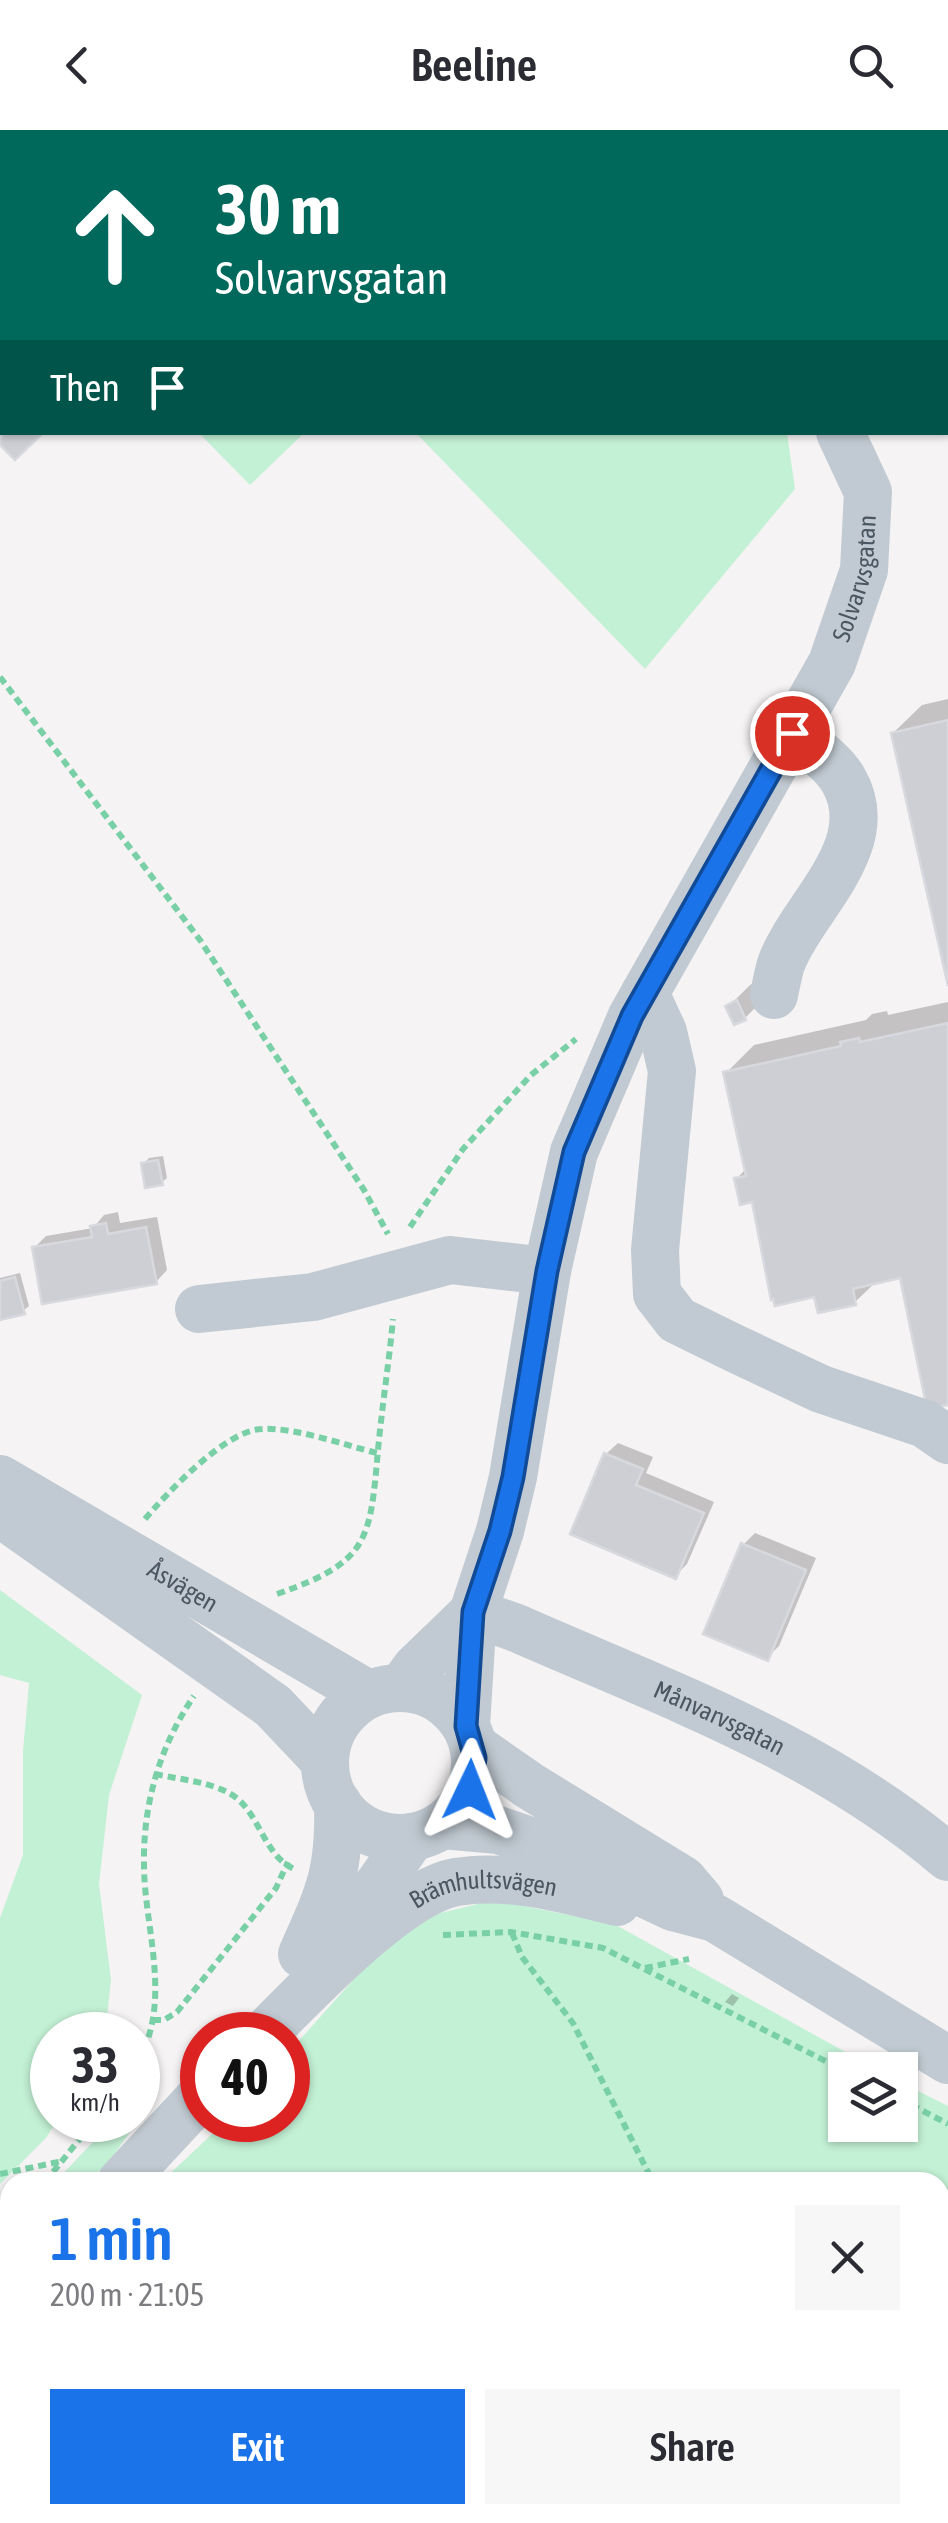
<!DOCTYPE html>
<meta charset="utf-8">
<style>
:root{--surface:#fff;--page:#f7f7f7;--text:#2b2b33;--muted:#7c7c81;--accent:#1a73e8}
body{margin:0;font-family:"Asap Condensed",sans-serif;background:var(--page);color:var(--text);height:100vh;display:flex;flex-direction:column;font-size:38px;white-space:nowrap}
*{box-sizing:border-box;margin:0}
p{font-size:32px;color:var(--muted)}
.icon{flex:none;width:55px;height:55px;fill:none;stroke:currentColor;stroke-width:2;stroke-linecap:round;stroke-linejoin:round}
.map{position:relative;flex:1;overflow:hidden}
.side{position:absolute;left:0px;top:2042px;width:950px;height:352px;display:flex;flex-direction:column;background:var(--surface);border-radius:30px 30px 0 0;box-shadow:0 2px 8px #0004}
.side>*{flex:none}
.banner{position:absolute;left:0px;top:0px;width:950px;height:305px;box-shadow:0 2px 8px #0004;background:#00695c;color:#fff;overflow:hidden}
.buttons{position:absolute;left:828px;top:1922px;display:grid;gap:20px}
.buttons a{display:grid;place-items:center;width:90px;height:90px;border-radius:0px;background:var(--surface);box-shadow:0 2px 8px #0004;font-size:50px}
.speed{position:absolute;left:30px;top:1882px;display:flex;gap:20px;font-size:50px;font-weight:700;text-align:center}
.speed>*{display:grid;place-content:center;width:130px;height:130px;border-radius:50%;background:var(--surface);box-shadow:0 2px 8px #0004;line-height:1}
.speed small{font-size:25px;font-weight:400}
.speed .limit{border:15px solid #d22;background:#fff;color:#111}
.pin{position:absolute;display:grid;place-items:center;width:85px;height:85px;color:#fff;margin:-42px;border:5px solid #fff;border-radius:50%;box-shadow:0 2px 10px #0007}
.me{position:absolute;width:110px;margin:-55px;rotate:2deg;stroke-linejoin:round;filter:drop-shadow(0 0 8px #0008)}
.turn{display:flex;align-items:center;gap:35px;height:210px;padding:0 50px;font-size:45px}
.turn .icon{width:130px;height:130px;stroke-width:2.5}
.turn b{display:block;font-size:70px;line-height:85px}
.then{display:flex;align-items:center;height:95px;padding:0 50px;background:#0003;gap:20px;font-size:38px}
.round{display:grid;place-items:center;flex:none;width:105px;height:105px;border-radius:0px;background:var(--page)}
.summary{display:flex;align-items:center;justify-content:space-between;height:170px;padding:0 50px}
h1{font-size:60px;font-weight:600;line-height:75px;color:var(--accent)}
.button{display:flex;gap:20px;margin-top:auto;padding:20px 50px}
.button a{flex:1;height:115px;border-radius:0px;background:var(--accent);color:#fff;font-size:40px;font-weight:600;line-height:115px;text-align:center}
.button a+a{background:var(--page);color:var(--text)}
header{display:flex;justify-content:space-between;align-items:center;height:130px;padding:0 50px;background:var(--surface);font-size:45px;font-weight:600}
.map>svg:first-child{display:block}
.green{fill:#c3f1d5}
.water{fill:#90daee}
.shadow{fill:#0003}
.building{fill:#cdcfd5;stroke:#d7d9de;stroke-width:2.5}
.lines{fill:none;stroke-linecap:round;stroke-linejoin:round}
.path{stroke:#7ad0a6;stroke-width:6;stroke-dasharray:8 5;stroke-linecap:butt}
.minor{stroke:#c1cad2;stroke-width:48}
.route-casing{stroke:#114b97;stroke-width:25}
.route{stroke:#1a73e8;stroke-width:18}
.labels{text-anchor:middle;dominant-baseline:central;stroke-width:8;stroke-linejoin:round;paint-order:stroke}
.street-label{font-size:25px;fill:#4a5661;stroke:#fff}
</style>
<header><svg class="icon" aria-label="back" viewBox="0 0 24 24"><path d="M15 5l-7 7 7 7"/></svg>Beeline<svg class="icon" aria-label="search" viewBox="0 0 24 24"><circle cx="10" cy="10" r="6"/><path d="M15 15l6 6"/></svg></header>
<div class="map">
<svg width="948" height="2393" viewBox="0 0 948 2393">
<rect width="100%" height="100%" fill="#f5f3f3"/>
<g class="green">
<path d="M 199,303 L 304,303 L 250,355 Z"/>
<path d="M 416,303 L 787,303 L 795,359 L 645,539 Z"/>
<path d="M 0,1460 L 142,1565 L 109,1665 L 99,1754 L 111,1850 L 105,1905 L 52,1905 L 52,1990 L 57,1990 L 46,2008 L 0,2054 L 0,1788 L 23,1725 L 23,1621 L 29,1553 L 0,1545 Z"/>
<path d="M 494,1770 L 614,1794 L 878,1940 L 845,1940 L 845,1995 L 900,1995 L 900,1952 L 948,1976 L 948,2177 L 940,2173 L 940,2052 L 161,2052 L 227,1990 L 288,1990 L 288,1923 L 371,1830 L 424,1787 Z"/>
<path d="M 139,1989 L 109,2032 L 87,2052 L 55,2052 L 110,1994 Z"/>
<path d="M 10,2188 L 10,2385 L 368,2385 L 362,2393 L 0,2393 L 0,2197 Z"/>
</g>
<path class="water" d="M 940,2173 L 948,2177 L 948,2393 L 362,2393 L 368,2385 L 940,2385 Z"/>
<g class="shadow">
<path d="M 268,0 L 365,0 L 265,2 Z"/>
<path d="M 0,153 L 2,156 L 0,311 Z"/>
<path d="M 948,569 L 948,844 L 893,603 L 922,575 Z"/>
<path d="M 760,850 L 767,866 L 745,888 L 735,892 L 728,877 L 750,855 Z"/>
<path d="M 948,872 L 948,1272 L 901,1145 L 877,1151 L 855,1172 L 816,1164 L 754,1069 L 736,1049 L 747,1038 L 726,943 L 754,915 L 866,890 L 872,884 L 887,881 L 888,885 Z"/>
<path d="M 163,1026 L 167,1048 L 161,1053 L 143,1034 L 149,1028 Z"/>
<path d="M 118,1082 L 120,1093 L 157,1087 L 167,1140 L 156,1152 L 34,1118 L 46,1106 L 93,1098 L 104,1085 Z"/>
<path d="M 20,1143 L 29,1176 L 23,1181 L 0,1187 L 0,1148 Z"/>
<path d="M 618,1313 L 653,1327 L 646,1343 L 714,1372 L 687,1434 L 675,1446 L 606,1324 Z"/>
<path d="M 755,1403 L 816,1428 L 779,1516 L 767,1528 L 743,1415 Z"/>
<path d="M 732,1864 L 739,1868 L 733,1876 L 725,1872 Z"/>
</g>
<g class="building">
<path d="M 263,0 L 368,0 L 261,2 Z"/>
<path d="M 0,216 L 2,302 L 44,302 L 15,330 L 0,315 Z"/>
<path d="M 948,590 L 948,856 L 891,603 Z"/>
<path d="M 737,870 L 746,890 L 734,895 L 725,876 Z"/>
<path d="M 948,893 L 948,1275 L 927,1279 L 900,1148 L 853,1159 L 856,1175 L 818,1183 L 814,1167 L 775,1176 L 773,1169 L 771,1170 L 752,1072 L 740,1075 L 734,1048 L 746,1046 L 723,942 L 841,916 L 840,912 L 859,908 L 860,912 Z"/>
<path d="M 158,1030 L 163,1055 L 145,1058 L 141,1033 Z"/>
<path d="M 106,1093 L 108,1104 L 146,1097 L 157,1154 L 42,1174 L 32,1117 L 92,1107 L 90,1096 Z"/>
<path d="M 15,1147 L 25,1184 L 0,1190 L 0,1151 Z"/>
<path d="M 604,1323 L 643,1339 L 636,1355 L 704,1383 L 676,1449 L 570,1404 Z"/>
<path d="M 741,1413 L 806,1440 L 768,1531 L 703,1504 Z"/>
</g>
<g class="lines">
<g class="path">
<path d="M 192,0 L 195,2"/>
<path d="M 221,2 L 224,0"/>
<path d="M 0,24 L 2,25"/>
<path d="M 0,159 L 2,159"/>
<path d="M 0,547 L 200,810 L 364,1060 L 388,1104"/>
<path d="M 410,1097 L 463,1019 L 531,945 L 576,909"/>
<path d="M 145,1389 C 168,1362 226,1300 262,1299 C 295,1297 344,1315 377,1323"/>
<path d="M 277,1464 C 369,1432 370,1411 378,1320 C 382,1276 389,1233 393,1189"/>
<path d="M 155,1644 C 181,1650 220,1652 240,1671 C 261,1691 266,1726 294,1739"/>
<path d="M 512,1803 L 522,1827 L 573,1893 L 653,2052"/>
<path d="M 443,1805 L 511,1802 L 603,1818 L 845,1941"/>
<path d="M 645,1838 L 689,1829"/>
<path d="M 153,1890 L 164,1890 L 177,1882 L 276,1758 L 288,1732"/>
<path d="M 138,1931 C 173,1870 144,1798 144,1734 C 143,1673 160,1616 194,1566"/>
<path d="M 900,1969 L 948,1994"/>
<path d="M 0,2044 L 63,2031"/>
<path d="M 45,2052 L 95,1990"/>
<path d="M 940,2083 L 948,2085"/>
<path d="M 0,2101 L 10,2090"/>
<path d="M 288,2393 L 292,2385"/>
</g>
<g class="minor">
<path d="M 585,0 L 588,2"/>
<path d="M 645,863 L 663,902 L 672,941 L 655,1120 L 657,1164 L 677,1190 L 734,1218 L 821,1259 L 925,1294 L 948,1310"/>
<path d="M 774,865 C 776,855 778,844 781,834 C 802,777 881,716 844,651 C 833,631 810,617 793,603"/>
<path d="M 199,1179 L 313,1167 L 450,1130 L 547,1141"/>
<path id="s1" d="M 0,1349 L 368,1564"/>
<path d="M 0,1383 L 273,1576 L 325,1631"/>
<path id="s2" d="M 473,1483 L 514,1497 C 664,1563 822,1619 948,1727"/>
<path d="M 402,1557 L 416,1538 L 473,1483"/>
<circle cx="400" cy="1633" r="75"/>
<path id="s3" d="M 466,1596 L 473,1483 L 500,1401 L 513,1347 L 547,1141 L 574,1022 L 632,886 L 832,533 L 864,440 L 868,362 L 840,302"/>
<path d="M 474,1617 L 530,1656 L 683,1750 L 700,1770"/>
<path d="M 443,1695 L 498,1700 L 539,1714 L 673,1777 L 715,1788 L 948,1930"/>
<path d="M 335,1807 L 364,1775 L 412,1707"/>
<path d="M 302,1824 C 329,1764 340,1742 338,1674"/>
<path id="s4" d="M 263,1905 C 306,1863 399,1762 456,1752 C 509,1743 565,1759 617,1772"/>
<path d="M 121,2052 L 202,1965"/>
<path d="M 0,2164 L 10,2155"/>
</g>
</g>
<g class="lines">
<g class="route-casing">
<path id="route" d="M 470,1660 L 475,1628 L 466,1596 L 473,1482 L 500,1401 L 513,1347 L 547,1141 L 574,1022 L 632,886 L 792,603"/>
</g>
<use href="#route" class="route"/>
</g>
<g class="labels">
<g class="street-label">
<text stroke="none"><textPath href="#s3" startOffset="1228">Solvarvsgatan</textPath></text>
<text stroke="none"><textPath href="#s1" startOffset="212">Åsvägen</textPath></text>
<text stroke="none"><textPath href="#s2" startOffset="268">Månvarvsgatan</textPath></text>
<text stroke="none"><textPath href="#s4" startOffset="275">Brämhultsvägen</textPath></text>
</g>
</g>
</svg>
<div class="buttons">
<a><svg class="icon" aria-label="layers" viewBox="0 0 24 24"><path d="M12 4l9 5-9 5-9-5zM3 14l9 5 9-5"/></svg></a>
</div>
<div class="speed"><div>33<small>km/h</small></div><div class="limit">40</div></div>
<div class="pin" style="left:792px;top:603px;background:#d93025"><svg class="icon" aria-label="arrive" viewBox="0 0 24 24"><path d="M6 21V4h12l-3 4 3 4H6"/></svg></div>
<svg class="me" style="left:470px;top:1660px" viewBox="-20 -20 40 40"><path d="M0-17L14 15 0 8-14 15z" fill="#1a73e8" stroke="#fff" stroke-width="4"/></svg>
<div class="banner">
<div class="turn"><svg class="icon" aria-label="ahead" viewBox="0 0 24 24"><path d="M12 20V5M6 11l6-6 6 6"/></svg><div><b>30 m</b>Solvarvsgatan</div></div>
<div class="then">Then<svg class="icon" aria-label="arrive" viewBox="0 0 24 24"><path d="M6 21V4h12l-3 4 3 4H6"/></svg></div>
</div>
<section class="side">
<div class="summary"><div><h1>1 min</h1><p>200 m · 21:05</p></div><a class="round"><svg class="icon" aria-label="close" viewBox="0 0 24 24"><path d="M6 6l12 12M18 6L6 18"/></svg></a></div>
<div class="button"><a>Exit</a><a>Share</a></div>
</section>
</div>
